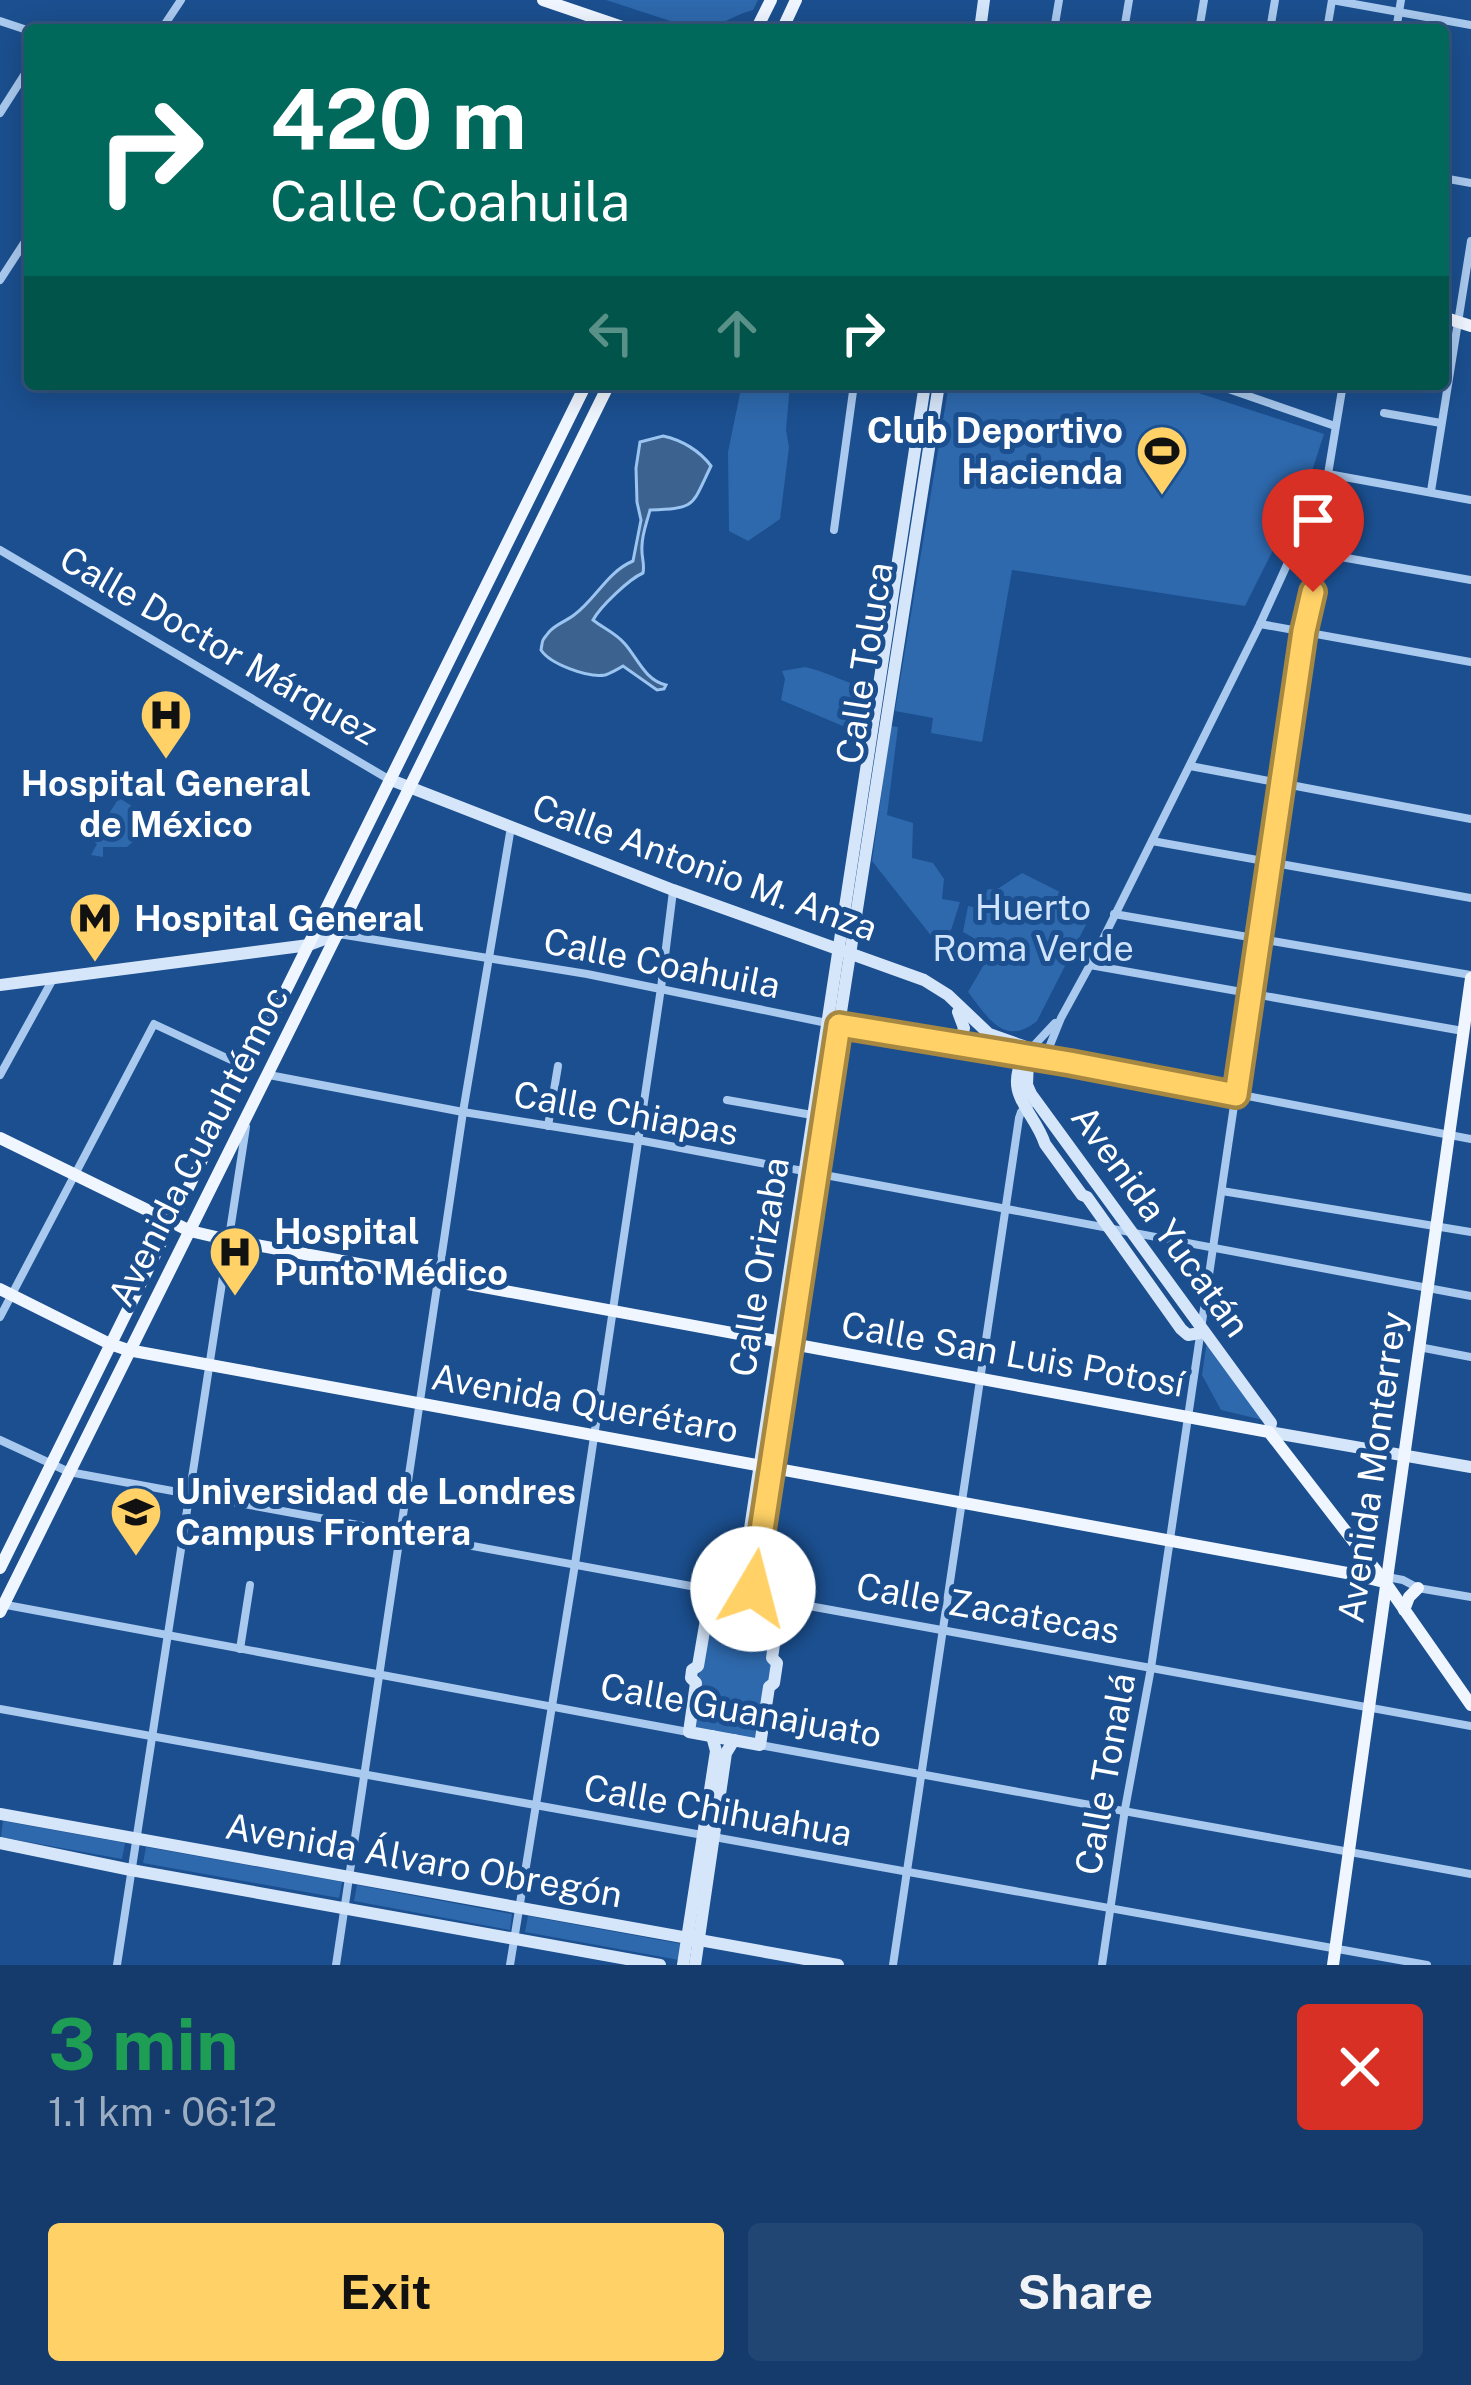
<!DOCTYPE html>
<meta charset="utf-8">
<style>
:root{--surface:#143b6b;--page:#214673;--text:#f1f3f6;--muted:#9dadc1;--line:#33557e;--accent:#ffd166}
body{margin:0;font-family:"Public Sans",sans-serif;background:var(--page);color:var(--text);height:100vh;display:flex;flex-direction:column;font-size:45px;white-space:nowrap}
*{box-sizing:border-box;margin:0}
p{font-size:39px;color:var(--muted)}
.icon{flex:none;width:66px;height:66px;fill:none;stroke:currentColor;stroke-width:2;stroke-linecap:round;stroke-linejoin:round}
.map{position:relative;height:1965px;overflow:hidden}
.side{display:flex;flex-direction:column;background:var(--surface);flex:1}
.side>*{flex:none}
.banner{position:absolute;left:24px;top:24px;width:1425px;height:366px;border-radius:12px;box-shadow:0 6px 30px #0003,0 0 0 3px var(--line);background:#00695c;color:#fff;overflow:hidden}
.pin{position:absolute;display:grid;place-items:center;width:102px;height:102px;color:#fff;margin:-123px -51px;border-radius:50% 50% 50% 0;rotate:-45deg;box-shadow:0 0 12px #0007}
.pin .icon{rotate:45deg}
.me{position:absolute;width:132px;margin:-66px;rotate:8deg;stroke-linejoin:round;filter:drop-shadow(0 0 9px #0008)}
.turn{display:flex;align-items:center;gap:42px;height:252px;padding:0 48px;font-size:54px}
.turn .icon{width:156px;height:156px;stroke-width:2.5}
.turn b{display:block;font-size:84px;line-height:102px}
.lanes{display:flex;align-items:center;height:114px;padding:0 48px;background:#0003;justify-content:center;gap:60px;direction:ltr}
.lanes .off{opacity:.35}
.round{display:grid;place-items:center;flex:none;width:126px;height:126px;border-radius:12px;background:var(--page)}
.headline{display:flex;align-items:center;justify-content:space-between;height:204px;padding:0 48px}
h1{font-size:72px;font-weight:700;line-height:90px;color:#1e9e55}
.action{display:flex;gap:24px;margin-top:auto;padding:24px 48px}
.action a{flex:1;height:138px;border-radius:12px;background:var(--accent);color:#111;font-size:48px;font-weight:700;line-height:138px;text-align:center}
.action a+a{background:var(--page);color:var(--text)}
.map>svg:first-child{display:block}
.green{fill:#2e69ad}
.water{fill:#3c6290;stroke:#9cc4f0;stroke-width:3}
.lines{fill:none;stroke-linecap:round;stroke-linejoin:round}
.street{stroke:#a9c9ee;stroke-width:8}
.secondary{stroke:#d6e6fa;stroke-width:12}
.primary{stroke:#f0f6ff;stroke-width:12}
.route-casing{stroke:#a68842;stroke-width:30}
.route{stroke:#ffd166;stroke-width:21}
.labels{text-anchor:middle;dominant-baseline:central;stroke-width:10;stroke-linejoin:round;paint-order:stroke}
.poi-label{font-size:36px;font-weight:bold;fill:#fff;stroke:#1b4f8f;text-anchor:start}
.street-label{font-size:36px;fill:#fff;stroke:#1b4f8f}
.park-label{font-size:36px;fill:#cfe3fa;stroke:#1b4f8f}
</style>
<div class="map">
<svg width="1471" height="1965" viewBox="0 0 1471 1965">
<rect width="100%" height="100%" fill="#1b4f8f"/>
<g class="green">
<path d="M 606,0 L 758,0 L 753,10 C 735,14 714,30 698,30 Z"/>
<path d="M 742,384 L 790,384 L 786,430 L 789,447 L 780,519 L 748,541 L 729,531 L 728,452 Z"/>
<path d="M 949,384 L 1171,384 L 1324,434 L 1311,474 L 1245,606 L 1012,570 L 982,742 L 931,733 L 933,718 L 895,711 Z"/>
<path d="M 805,667 C 824,671 840,680 859,686 L 850,729 L 781,700 L 785,679 L 782,671 Z"/>
<path d="M 891,726 L 898,727 L 887,815 L 913,823 L 912,858 L 933,863 L 944,879 L 942,899 L 960,902 L 944,952 L 872,861 Z"/>
<path d="M 119,798 L 132,806 L 136,839 L 127,847 L 103,847 L 103,857 L 91,855 L 97,844 L 92,840 Z"/>
<path d="M 1022,873 L 1094,909 L 1037,1021 C 1004,1048 987,1016 968,992 L 993,949 L 963,932 L 968,906 L 979,908 L 988,889 L 996,890 Z"/>
<path d="M 1207,1341 L 1263,1420 L 1221,1410 L 1202,1375 Z"/>
<path d="M 712,1597 L 773,1600 L 779,1610 L 760,1745 L 689,1732 Z"/>
<path d="M 3,1821 L 125,1843 L 122,1859 L 1,1837 Z"/>
<path d="M 146,1847 L 342,1882 L 339,1898 L 143,1863 Z"/>
<path d="M 357,1885 L 512,1914 L 510,1930 L 354,1901 Z"/>
<path d="M 528,1916 L 682,1944 L 679,1960 L 525,1932 Z"/>
</g>
<path class="water" d="M 663,436 C 682,440 700,451 711,466 C 691,507 697,508 650,510 C 647,522 642,534 642,546 C 641,557 645,563 643,573 C 629,579 600,607 593,620 C 603,628 616,633 625,644 C 638,659 645,680 666,685 L 664,689 L 657,690 L 623,666 C 620,668 609,674 605,675 C 588,678 550,664 541,650 C 543,639 541,642 549,632 C 556,624 565,622 574,615 C 596,599 607,572 633,561 L 641,520 L 637,502 L 636,468 L 640,442 Z"/>
<g class="lines">
<g class="street">
<path d="M 0,21 L 30,31"/>
<path d="M 161,30 L 181,0"/>
<path d="M 1054,30 L 1059,0"/>
<path d="M 1124,30 L 1129,0"/>
<path d="M 1199,30 L 1204,0"/>
<path d="M 1270,30 L 1275,0"/>
<path d="M 1327,30 L 1332,0 L 1471,25"/>
<path d="M 1396,30 L 1401,0"/>
<path d="M 0,113 L 30,66"/>
<path d="M 1443,178 L 1471,183"/>
<path d="M 0,280 L 30,234"/>
<path d="M 1214,384 L 1335,426"/>
<path d="M 1384,413 L 1441,423"/>
<path d="M 1328,474 L 1471,500"/>
<path d="M 1431,491 L 1471,241"/>
<path d="M 834,530 L 854,384"/>
<path d="M 1296,545 L 1307,551 L 1471,580"/>
<path d="M 0,550 L 390,780"/>
<path d="M 1260,624 L 1471,662"/>
<path d="M 1190,766 L 1471,819"/>
<path d="M 1152,841 L 1471,898"/>
<path d="M 1114,914 L 1471,975"/>
<path d="M 339,934 L 587,974 L 827,1023 L 1070,1062 L 1471,1139"/>
<path d="M 1090,965 L 1463,1031"/>
<path d="M 1025,1055 L 1055,1023"/>
<path d="M 1050,1059 L 1048,1050 L 1061,1018 L 1090,965 L 1260,624 L 1296,545 L 1320,483 L 1327,475"/>
<path d="M 0,1075 L 53,979"/>
<path d="M 269,1075 L 463,1112 L 638,1140 L 1471,1296"/>
<path d="M 727,1100 L 812,1115"/>
<path d="M 548,1126 L 558,1066"/>
<path d="M 1222,1191 L 1471,1232"/>
<path d="M 0,1317 L 154,1024 L 246,1067"/>
<path d="M 1419,1347 L 1471,1357"/>
<path d="M 0,1440 L 69,1472 L 718,1591"/>
<path d="M 1387,1577 L 1403,1580 L 1418,1588 L 1471,1597"/>
<path d="M 776,1600 L 1471,1726"/>
<path d="M 1,1604 L 688,1732"/>
<path d="M 240,1649 L 250,1585"/>
<path d="M 0,1709 L 1427,1965"/>
<path d="M 760,1745 L 1471,1874"/>
<path d="M 117,1965 L 246,1127"/>
<path d="M 336,1965 L 463,1112 L 511,827"/>
<path d="M 510,1965 L 575,1564 L 661,988 L 673,891"/>
<path d="M 893,1965 L 1019,1118 L 1021,1112 L 1035,1100"/>
<path d="M 1102,1965 L 1125,1809 L 1151,1668 L 1304,631 C 1312,594 1338,507 1328,474 L 1343,384"/>
</g>
<g class="secondary">
<path d="M 980,30 L 984,0"/>
<path d="M 391,780 L 673,890 L 924,980 L 948,995 L 989,1034 L 1023,1046 L 1028,1060 L 1027,1085 L 1031,1094 L 1271,1423 L 1269,1432 L 1471,1467"/>
<path d="M 0,985 L 309,945 L 338,934"/>
<path d="M 958,1012 L 964,1028 L 959,1045"/>
<path d="M 1025,1055 C 1002,1095 1034,1110 1045,1144 L 1082,1195 L 1087,1197 L 1181,1329 L 1188,1335 L 1200,1333"/>
<path d="M 720,1592 L 773,1600 L 779,1610 L 772,1658 L 777,1663 L 774,1683 L 769,1687 L 760,1745 L 689,1732 L 696,1683 L 691,1678 L 692,1670 L 698,1666 L 709,1602 Z"/>
<path d="M 733,1593 L 742,1581 L 925,384"/>
<path d="M 756,1597 L 752,1582 L 939,384"/>
<path d="M 0,1814 L 838,1965"/>
<path d="M 0,1843 L 131,1870 L 660,1965"/>
<path d="M 683,1965 L 716,1751 L 712,1736"/>
<path d="M 695,1965 L 726,1753 L 734,1740"/>
</g>
<g class="primary">
<path d="M 543,0 L 631,30"/>
<path d="M 756,30 L 771,0"/>
<path d="M 782,30 L 796,0"/>
<path d="M 1443,317 L 1471,326"/>
<path d="M 0,1138 L 190,1231 L 229,1240 L 1269,1432 L 1385,1582 L 1471,1705"/>
<path d="M 0,1289 L 110,1344 L 128,1350 L 1347,1573 L 1384,1582"/>
<path d="M 0,1568 L 586,384"/>
<path d="M 1404,1610 L 1409,1597 L 1418,1588"/>
<path d="M 0,1612 C 203,1203 408,794 609,384"/>
<path d="M 1333,1965 L 1471,978"/>
</g>
</g>
<g class="lines">
<g class="route-casing">
<path id="route" d="M 753,1589 L 839,1025 L 1070,1063 L 1236,1095 L 1304,631 L 1313,592"/>
</g>
<use href="#route" class="route"/>
</g>
<defs>
<g id="stadium-pin" transform="scale(2.7)"><path d="M0 17L-7.5 6A9.5 9.5 0 1 1 7.5 6Z" fill="#ffd166" stroke="#1b4f8f"/><path d="M0-5a6.5 5 0 1 0 0 10a6.5 5 0 1 0 0-10ZM-3.5-1.8h7v3.6h-7Z" fill="#111"/></g>
<g id="hospital-pin" transform="scale(2.7)"><path d="M0 17L-7.5 6A9.5 9.5 0 1 1 7.5 6Z" fill="#ffd166" stroke="#1b4f8f"/><path d="M-5-5h3v3.5h4V-5h3V5h-3V1.5h-4V5h-3Z" fill="#111"/></g>
<g id="metro-pin" transform="scale(2.7)"><path d="M0 17L-7.5 6A9.5 9.5 0 1 1 7.5 6Z" fill="#ffd166" stroke="#1b4f8f"/><path d="M-5.5 5V-5H-3L0 0L3-5H5.5V5H3V-.5L0 4L-3-.5V5Z" fill="#111"/></g>
<g id="university-pin" transform="scale(2.7)"><path d="M0 17L-7.5 6A9.5 9.5 0 1 1 7.5 6Z" fill="#ffd166" stroke="#1b4f8f"/><path d="M0-5L7-2L0 1L-7-2ZM-4 1L0 2.5L4 1V4Q0 6-4 4Z" fill="#111"/></g>
</defs>
<g fill-rule="evenodd">
<use href="#stadium-pin" x="1162" y="451"/>
<use href="#hospital-pin" x="166" y="715"/>
<use href="#metro-pin" x="95" y="918"/>
<use href="#hospital-pin" x="235" y="1252"/>
<use href="#university-pin" x="136" y="1512"/>
</g>
<g class="labels">
<g class="poi-label">
<text x="1123" y="430" text-anchor="end">Club Deportivo<tspan x="1123" dy="41">Hacienda</tspan></text>
<text x="166" y="783" text-anchor="middle">Hospital General<tspan x="166" dy="41">de México</tspan></text>
<text x="134" y="918">Hospital General</text>
<text x="274" y="1231">Hospital<tspan x="274" dy="41">Punto Médico</tspan></text>
<text x="175" y="1491">Universidad de Londres<tspan x="175" dy="41">Campus Frontera</tspan></text>
</g>
<g class="street-label">
<text transform="translate(219 645) rotate(30)">Calle Doctor Márquez</text>
<text transform="translate(864 663) rotate(-81)">Calle Toluca</text>
<text transform="translate(705 867) rotate(20)">Calle Antonio M. Anza</text>
<text transform="translate(662 963) rotate(11)">Calle Coahuila</text>
<text transform="translate(626 1113) rotate(10)">Calle Chiapas</text>
<text transform="translate(198 1146) rotate(-63)">Avenida Cuauhtémoc</text>
<text transform="translate(1161 1221) rotate(54)">Avenida Yucatán</text>
<text transform="translate(759 1267) rotate(-81)">Calle Orizaba</text>
<text transform="translate(1013 1354) rotate(10)">Calle San Luis Potosí</text>
<text transform="translate(585 1403) rotate(10)">Avenida Querétaro</text>
<text transform="translate(1372 1467) rotate(-82)">Avenida Monterrey</text>
<text transform="translate(988 1608) rotate(10)">Calle Zacatecas</text>
<text transform="translate(741 1710) rotate(10)">Calle Guanajuato</text>
<text transform="translate(1105 1774) rotate(-80)">Calle Tonalá</text>
<text transform="translate(718 1810) rotate(10)">Calle Chihuahua</text>
<text transform="translate(424 1860) rotate(10)">Avenida Álvaro Obregón</text>
</g>
<g class="park-label">
<text x="1033" y="907">Huerto<tspan x="1033" dy="41">Roma Verde</tspan></text>
</g>
</g>
</svg>
<div class="pin" style="left:1313px;top:592px;background:#d93025"><svg class="icon" aria-label="arrive" viewBox="0 0 24 24"><path d="M6 21V4h12l-3 4 3 4H6"/></svg></div>
<svg class="me" style="left:753px;top:1589px" viewBox="-20 -20 40 40"><circle r="19" fill="#fff"/><path d="M0-13L10 11 0 6-10 11z" fill="#ffd166"/></svg>
<div class="banner">
<div class="turn"><svg class="icon" aria-label="right" viewBox="0 0 24 24"><path d="M7 20v-9h11M14 6l5 5-5 5"/></svg><div><b>420 m</b>Calle Coahuila</div></div>
<div class="lanes"><svg class="icon off" aria-label="left" viewBox="0 0 24 24"><path d="M17 20v-9H6M10 6l-5 5 5 5"/></svg><svg class="icon off" aria-label="ahead" viewBox="0 0 24 24"><path d="M12 20V5M6 11l6-6 6 6"/></svg><svg class="icon" aria-label="right" viewBox="0 0 24 24"><path d="M7 20v-9h11M14 6l5 5-5 5"/></svg></div>
</div>
</div>
<section class="side">
<div class="headline"><div><h1>3 min</h1><p>1.1 km · 06:12</p></div><a class="round" style="background:#d93025;color:#fff"><svg class="icon" aria-label="close" viewBox="0 0 24 24"><path d="M6 6l12 12M18 6L6 18"/></svg></a></div>
<div class="action"><a>Exit</a><a>Share</a></div>
</section>
